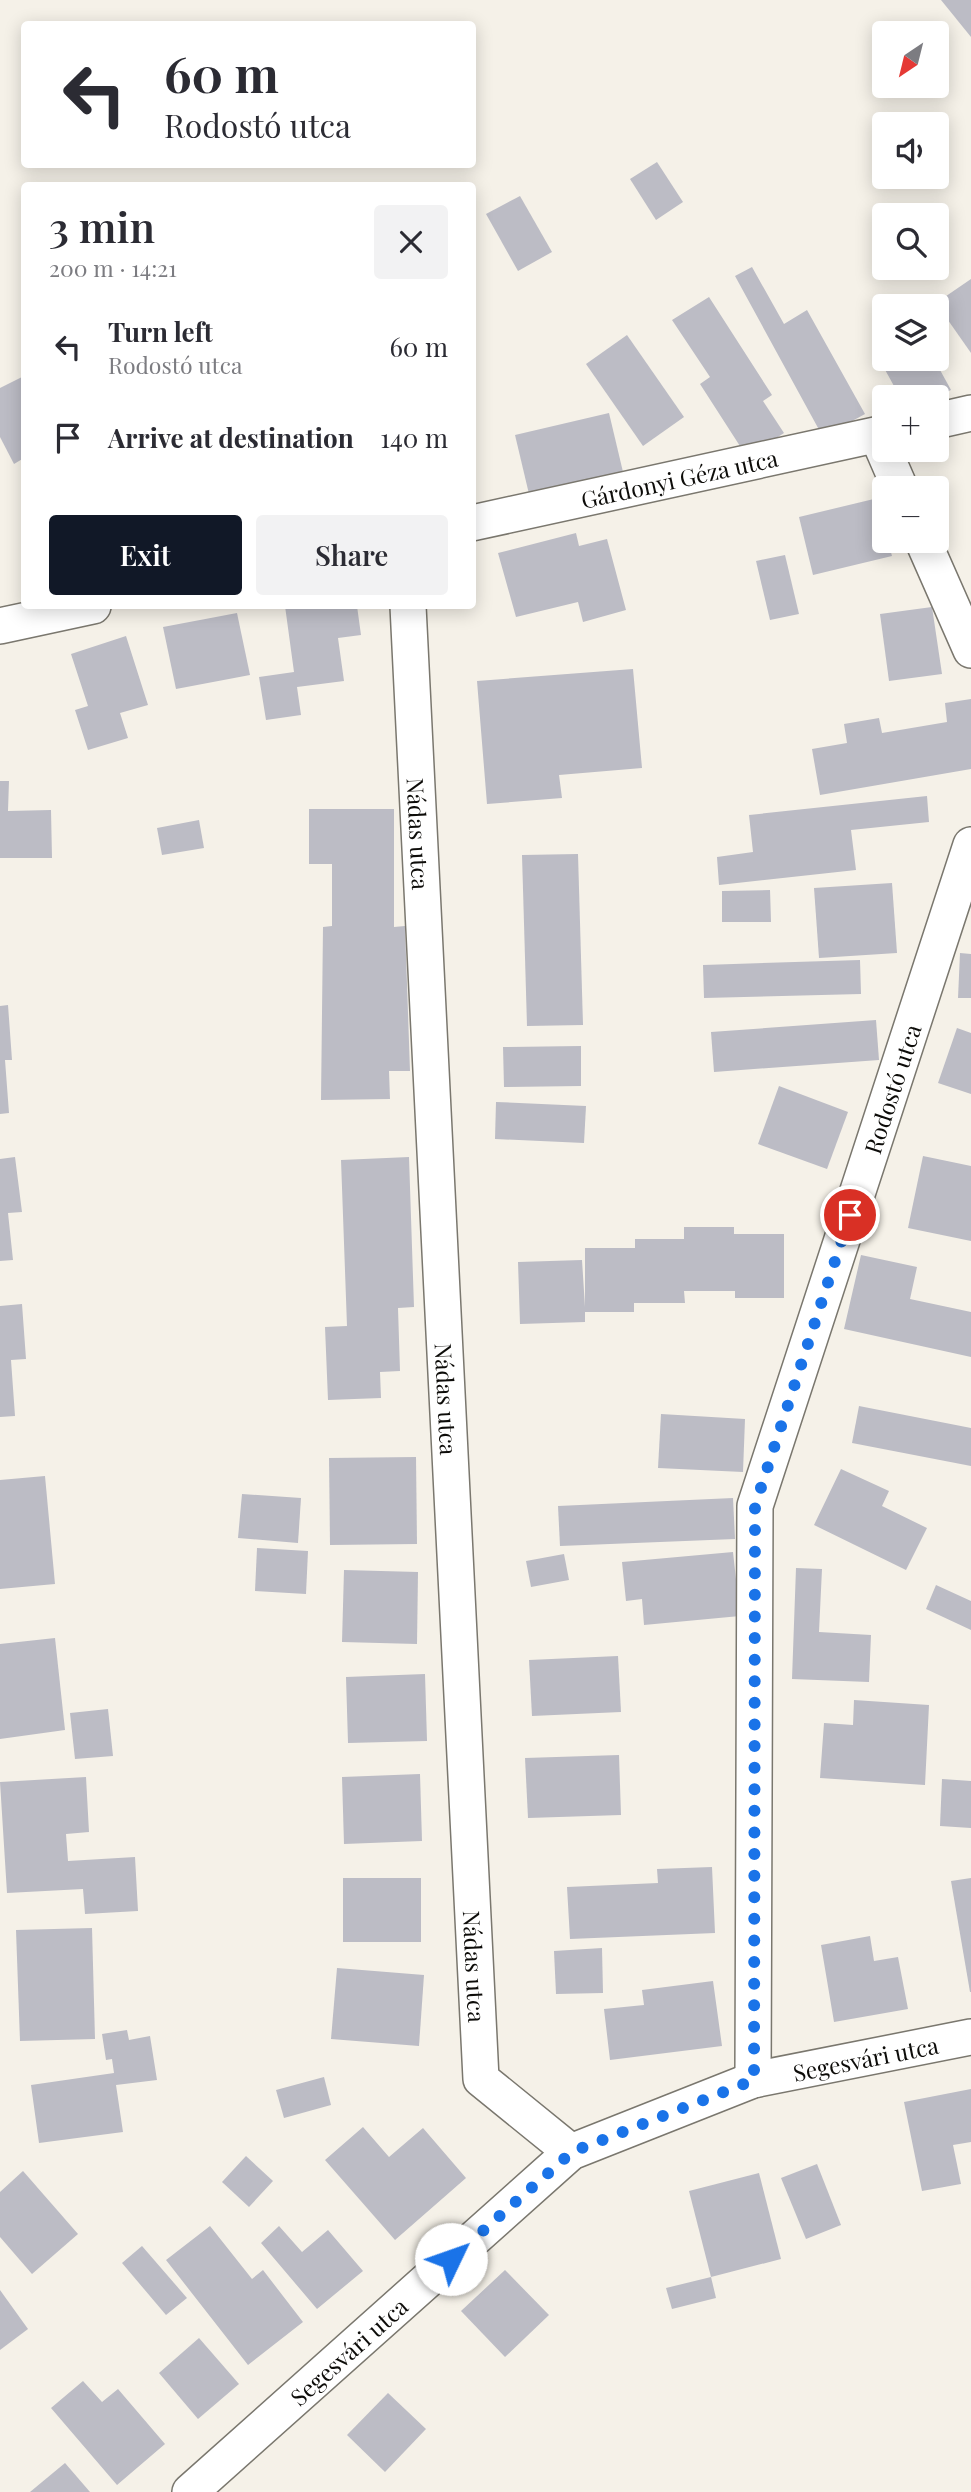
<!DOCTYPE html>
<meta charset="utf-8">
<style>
:root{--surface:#fff;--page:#f2f2f3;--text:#2b2b33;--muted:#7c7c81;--accent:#111827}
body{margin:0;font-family:"Playfair Display",serif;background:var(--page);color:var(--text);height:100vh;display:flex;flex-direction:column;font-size:26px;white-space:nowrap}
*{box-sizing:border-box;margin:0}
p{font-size:23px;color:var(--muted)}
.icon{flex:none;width:38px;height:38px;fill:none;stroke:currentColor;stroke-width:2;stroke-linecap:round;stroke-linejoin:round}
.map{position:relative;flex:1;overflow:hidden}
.panel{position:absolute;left:21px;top:182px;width:455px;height:427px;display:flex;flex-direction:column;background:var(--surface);border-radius:7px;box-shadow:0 4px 18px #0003}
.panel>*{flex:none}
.guide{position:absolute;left:21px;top:21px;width:455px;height:147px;border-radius:7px;box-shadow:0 4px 18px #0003;background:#fff;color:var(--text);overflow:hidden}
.needle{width:46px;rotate:215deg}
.buttons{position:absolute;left:872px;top:21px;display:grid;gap:14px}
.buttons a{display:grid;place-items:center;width:77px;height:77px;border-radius:7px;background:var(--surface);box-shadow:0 4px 18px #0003;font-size:35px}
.pin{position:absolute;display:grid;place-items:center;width:60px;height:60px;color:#fff;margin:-30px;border:4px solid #fff;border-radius:50%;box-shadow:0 2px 7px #0007}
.me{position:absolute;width:77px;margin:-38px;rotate:48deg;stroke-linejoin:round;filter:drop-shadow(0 0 5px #0008)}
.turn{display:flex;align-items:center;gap:24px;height:147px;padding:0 28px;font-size:32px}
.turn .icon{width:91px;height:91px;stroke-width:2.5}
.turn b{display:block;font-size:49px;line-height:60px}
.round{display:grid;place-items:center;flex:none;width:74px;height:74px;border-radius:7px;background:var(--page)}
.headline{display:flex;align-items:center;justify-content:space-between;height:119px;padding:0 28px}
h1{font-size:42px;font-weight:600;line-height:52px}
.primary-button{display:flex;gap:14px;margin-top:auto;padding:14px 28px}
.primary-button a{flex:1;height:80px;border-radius:7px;background:var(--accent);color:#fff;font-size:28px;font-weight:600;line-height:80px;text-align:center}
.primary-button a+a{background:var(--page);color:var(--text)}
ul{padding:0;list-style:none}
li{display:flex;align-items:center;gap:21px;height:91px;padding:0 28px}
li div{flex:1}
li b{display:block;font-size:26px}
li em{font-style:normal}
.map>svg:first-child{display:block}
.building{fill:#bcbcc5}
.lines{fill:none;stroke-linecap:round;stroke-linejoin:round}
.street-casing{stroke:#7a776e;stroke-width:38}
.street{stroke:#fff;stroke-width:35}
.route{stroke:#1a73e8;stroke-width:12;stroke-dasharray:0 21.6}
.labels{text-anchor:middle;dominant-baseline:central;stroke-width:5;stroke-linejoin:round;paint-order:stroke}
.street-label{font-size:23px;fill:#0d0c09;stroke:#f5f1e8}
</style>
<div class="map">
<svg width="971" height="2492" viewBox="0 0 971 2492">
<rect width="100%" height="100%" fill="#f5f1e8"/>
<g class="building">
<path d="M 941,0 L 971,0 L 971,37 Z"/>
<path d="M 657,162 L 683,202 L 656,220 L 630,179 Z"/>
<path d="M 520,196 L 552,252 L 518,271 L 486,214 Z"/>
<path d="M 752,267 L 784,324 L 807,310 L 865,414 L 823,437 L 735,276 Z"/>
<path d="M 971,279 L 971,353 L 936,303 Z"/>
<path d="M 709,297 L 772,395 L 763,401 L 784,433 L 747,457 L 700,384 L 710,377 L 672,320 Z"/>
<path d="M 627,335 L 684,417 L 643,446 L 586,364 Z"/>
<path d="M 884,340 L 884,359 L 934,359 L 951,390 L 936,397 L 900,397 L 872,346 Z"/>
<path d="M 24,376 L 24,458 L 14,464 L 0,437 L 0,388 Z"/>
<path d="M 609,413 L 623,472 L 529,494 L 515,435 Z"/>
<path d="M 878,498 L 884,522 L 884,541 L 888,541 L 892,556 L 813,575 L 799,517 Z"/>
<path d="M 576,533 L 579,546 L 607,539 L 626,610 L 583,622 L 578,602 L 516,617 L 498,553 Z"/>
<path d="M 785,555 L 799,614 L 770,620 L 756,561 Z"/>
<path d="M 285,606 L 357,606 L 361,635 L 338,638 L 344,681 L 297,687 L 301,715 L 266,720 L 259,677 L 294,672 Z"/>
<path d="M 932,607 L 942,674 L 889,681 L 880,614 Z"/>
<path d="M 237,613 L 250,675 L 176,689 L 163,627 Z"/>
<path d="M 126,636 L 148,705 L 120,713 L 128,738 L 88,750 L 75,710 L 88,706 L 71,654 Z"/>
<path d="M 633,669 L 642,768 L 559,775 L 562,798 L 487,804 L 477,681 Z"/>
<path d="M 971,699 L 971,769 L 820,795 L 812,749 L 847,743 L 844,724 L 879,718 L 882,733 L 947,722 L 945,703 Z"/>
<path d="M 0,781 L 9,781 L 8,811 L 51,810 L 52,858 L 0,858 Z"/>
<path d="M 927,796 L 929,822 L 851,830 L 856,870 L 719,885 L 717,857 L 753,852 L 749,815 Z"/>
<path d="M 309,809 L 394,809 L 394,927 L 405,926 L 410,1071 L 389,1071 L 390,1099 L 321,1100 L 323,927 L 332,926 L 332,864 L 309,864 Z"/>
<path d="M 199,820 L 204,848 L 162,855 L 157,828 Z"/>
<path d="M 578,854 L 583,1025 L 527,1026 L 522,855 Z"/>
<path d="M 892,883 L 897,953 L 819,958 L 814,888 Z"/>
<path d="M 770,890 L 771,922 L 722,922 L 722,891 Z"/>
<path d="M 960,953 L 971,954 L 971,998 L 958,998 Z"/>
<path d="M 860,960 L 861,994 L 704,998 L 703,965 Z"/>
<path d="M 8,1005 L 12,1060 L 5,1060 L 9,1113 L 0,1114 L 0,1006 Z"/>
<path d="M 876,1020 L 879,1060 L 714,1072 L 711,1032 Z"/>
<path d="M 957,1028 L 971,1033 L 971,1094 L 938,1083 Z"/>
<path d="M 581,1046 L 581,1086 L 504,1087 L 503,1047 Z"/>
<path d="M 779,1086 L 848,1112 L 827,1169 L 758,1144 Z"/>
<path d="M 496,1102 L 586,1106 L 584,1143 L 495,1139 Z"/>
<path d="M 923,1156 L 971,1166 L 971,1241 L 908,1228 Z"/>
<path d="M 15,1157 L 22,1212 L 8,1213 L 13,1260 L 0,1261 L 0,1159 Z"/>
<path d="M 409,1157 L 414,1307 L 398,1308 L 400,1371 L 380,1372 L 381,1398 L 328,1400 L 325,1327 L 347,1326 L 341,1160 Z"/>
<path d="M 684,1227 L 734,1227 L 734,1234 L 784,1234 L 784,1298 L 735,1298 L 735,1291 L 684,1291 L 685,1303 L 634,1303 L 634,1312 L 585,1312 L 585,1322 L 520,1324 L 518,1262 L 582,1260 L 585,1307 L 585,1248 L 635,1248 L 635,1239 L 684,1239 Z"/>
<path d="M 861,1255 L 917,1267 L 910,1299 L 971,1312 L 971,1357 L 844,1329 Z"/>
<path d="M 22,1304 L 26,1359 L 11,1360 L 15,1416 L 0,1417 L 0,1306 Z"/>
<path d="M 859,1406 L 971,1428 L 971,1466 L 852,1443 Z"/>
<path d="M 661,1414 L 745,1419 L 743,1472 L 658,1468 Z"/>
<path d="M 416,1457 L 417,1544 L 330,1545 L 329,1458 Z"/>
<path d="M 841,1469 L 889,1491 L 882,1506 L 927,1528 L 906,1570 L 814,1525 Z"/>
<path d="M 45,1476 L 55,1584 L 0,1589 L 0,1480 Z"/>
<path d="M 242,1494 L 301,1498 L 298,1543 L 238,1538 Z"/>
<path d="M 733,1498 L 735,1539 L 560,1546 L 558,1506 Z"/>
<path d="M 257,1548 L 308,1551 L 306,1594 L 255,1591 Z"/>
<path d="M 733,1552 L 740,1616 L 644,1625 L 642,1599 L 626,1601 L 622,1562 Z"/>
<path d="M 564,1554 L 569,1580 L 531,1587 L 526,1561 Z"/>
<path d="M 796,1568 L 822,1569 L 819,1632 L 871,1635 L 869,1682 L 792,1679 Z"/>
<path d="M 344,1570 L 418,1572 L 417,1644 L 342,1642 Z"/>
<path d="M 936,1585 L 971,1601 L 971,1630 L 926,1609 Z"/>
<path d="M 55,1638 L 65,1730 L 0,1739 L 0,1644 Z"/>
<path d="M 618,1656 L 621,1712 L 532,1716 L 529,1660 Z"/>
<path d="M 425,1674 L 427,1741 L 348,1743 L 346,1677 Z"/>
<path d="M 854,1700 L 929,1705 L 925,1785 L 820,1778 L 824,1723 L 853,1725 Z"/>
<path d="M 108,1709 L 113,1756 L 75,1759 L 70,1713 Z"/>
<path d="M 619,1755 L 621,1815 L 528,1818 L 525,1758 Z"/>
<path d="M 420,1774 L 422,1841 L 344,1844 L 342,1777 Z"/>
<path d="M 86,1777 L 89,1832 L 66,1834 L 68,1861 L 135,1857 L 138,1911 L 85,1914 L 83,1889 L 7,1893 L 0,1782 Z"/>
<path d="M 942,1779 L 971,1781 L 971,1828 L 940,1826 Z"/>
<path d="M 712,1867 L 715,1933 L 570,1939 L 567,1887 L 658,1883 L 657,1869 Z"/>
<rect x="343" y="1878" width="78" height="64"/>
<path d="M 971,1878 L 971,1992 L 970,1992 L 951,1881 Z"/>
<path d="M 92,1928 L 95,2039 L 20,2041 L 16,1930 Z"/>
<path d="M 870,1936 L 874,1961 L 898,1957 L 908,2009 L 834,2022 L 821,1945 Z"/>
<path d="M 602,1948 L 603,1993 L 556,1994 L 554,1951 Z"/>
<path d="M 337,1968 L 424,1975 L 419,2046 L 331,2039 Z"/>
<path d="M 713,1981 L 722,2046 L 610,2060 L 604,2009 L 644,2005 L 642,1990 Z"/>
<path d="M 127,2030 L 129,2040 L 150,2036 L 157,2080 L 116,2085 L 123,2132 L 39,2143 L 31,2085 L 114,2073 L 112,2059 L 106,2060 L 102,2034 Z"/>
<path d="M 324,2077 L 331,2105 L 284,2118 L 276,2090 Z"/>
<path d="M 971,2089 L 971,2142 L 953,2145 L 961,2184 L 922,2191 L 904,2102 Z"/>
<path d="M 363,2127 L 389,2157 L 423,2128 L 466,2178 L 395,2240 L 325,2160 Z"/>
<path d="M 246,2156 L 273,2181 L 249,2207 L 222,2182 Z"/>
<path d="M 817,2164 L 841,2225 L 806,2239 L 781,2178 Z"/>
<path d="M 23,2171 L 78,2234 L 32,2274 L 0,2237 L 0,2192 Z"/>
<path d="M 759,2173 L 781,2259 L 711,2277 L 689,2191 Z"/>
<path d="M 210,2226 L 252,2279 L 263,2270 L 303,2322 L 248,2365 L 166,2260 Z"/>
<path d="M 279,2226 L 302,2252 L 328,2230 L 363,2271 L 317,2309 L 261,2243 Z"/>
<path d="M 142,2246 L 187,2298 L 166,2315 L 122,2263 Z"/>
<path d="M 505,2270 L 549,2315 L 505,2357 L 461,2311 Z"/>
<path d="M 711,2277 L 716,2298 L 672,2309 L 666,2288 Z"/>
<path d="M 0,2290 L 28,2329 L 0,2350 Z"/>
<path d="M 199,2338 L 239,2384 L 198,2419 L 159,2373 Z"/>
<path d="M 83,2381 L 102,2402 L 118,2389 L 165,2444 L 117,2485 L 51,2408 Z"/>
<path d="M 388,2393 L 426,2429 L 385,2472 L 347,2435 Z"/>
<path d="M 65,2463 L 90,2492 L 30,2492 Z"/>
</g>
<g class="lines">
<g class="street-casing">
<g id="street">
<path d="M 936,421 L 971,413"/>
<path d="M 877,435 L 900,488"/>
<path id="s1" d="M 472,523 L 884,433"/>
<path d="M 923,541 L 971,650"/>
<path id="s2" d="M 408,606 L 481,2079 L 571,2152"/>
<path d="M 0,626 L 93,606"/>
<path id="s3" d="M 753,2080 L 755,1506 L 971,845"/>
<path id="s4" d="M 190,2492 L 571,2152 L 753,2080 L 971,2037"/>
</g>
</g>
<use href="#street" class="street"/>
</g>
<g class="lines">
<path class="route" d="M 451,2259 L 572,2152 L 754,2080 L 755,1506 L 850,1215"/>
</g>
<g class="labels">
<g class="street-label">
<text stroke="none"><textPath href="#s1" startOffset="212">Gárdonyi Géza utca</textPath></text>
<text stroke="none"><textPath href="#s2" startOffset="228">Nádas utca</textPath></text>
<text stroke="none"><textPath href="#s3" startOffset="1013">Rodostó utca</textPath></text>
<text stroke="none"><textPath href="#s2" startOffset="794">Nádas utca</textPath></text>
<text stroke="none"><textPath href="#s2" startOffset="1362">Nádas utca</textPath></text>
<text stroke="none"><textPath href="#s4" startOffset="821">Segesvári utca</textPath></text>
<text stroke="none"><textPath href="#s4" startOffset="212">Segesvári utca</textPath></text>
</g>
</g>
</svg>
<div class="buttons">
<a><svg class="needle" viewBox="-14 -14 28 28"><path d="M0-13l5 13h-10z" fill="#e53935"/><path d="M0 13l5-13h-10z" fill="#7c7c81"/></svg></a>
<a><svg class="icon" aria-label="sound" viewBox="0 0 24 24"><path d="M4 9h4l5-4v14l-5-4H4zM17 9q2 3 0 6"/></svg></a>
<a><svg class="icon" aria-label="search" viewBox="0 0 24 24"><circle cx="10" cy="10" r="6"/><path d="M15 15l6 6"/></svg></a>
<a><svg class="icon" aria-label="layers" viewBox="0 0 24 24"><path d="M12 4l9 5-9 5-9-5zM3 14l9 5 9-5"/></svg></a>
<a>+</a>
<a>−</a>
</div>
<div class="pin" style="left:850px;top:1215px;background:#d93025"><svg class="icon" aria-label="arrive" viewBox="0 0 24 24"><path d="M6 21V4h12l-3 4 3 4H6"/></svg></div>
<svg class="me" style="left:451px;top:2259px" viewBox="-20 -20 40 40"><circle r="19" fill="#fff"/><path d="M0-13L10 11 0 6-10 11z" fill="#1a73e8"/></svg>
<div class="guide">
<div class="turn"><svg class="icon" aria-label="left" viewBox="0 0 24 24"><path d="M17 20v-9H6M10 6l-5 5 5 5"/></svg><div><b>60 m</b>Rodostó utca</div></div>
</div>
<section class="panel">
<div class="headline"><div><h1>3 min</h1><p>200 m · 14:21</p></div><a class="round"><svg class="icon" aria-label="close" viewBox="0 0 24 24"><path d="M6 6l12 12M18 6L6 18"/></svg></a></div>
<ul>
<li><svg class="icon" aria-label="left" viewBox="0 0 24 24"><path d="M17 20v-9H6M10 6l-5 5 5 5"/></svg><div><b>Turn left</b><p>Rodostó utca</p></div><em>60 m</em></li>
<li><svg class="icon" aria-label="arrive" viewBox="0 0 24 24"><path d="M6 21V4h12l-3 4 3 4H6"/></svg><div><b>Arrive at destination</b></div><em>140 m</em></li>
</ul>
<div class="primary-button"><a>Exit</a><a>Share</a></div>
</section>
</div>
